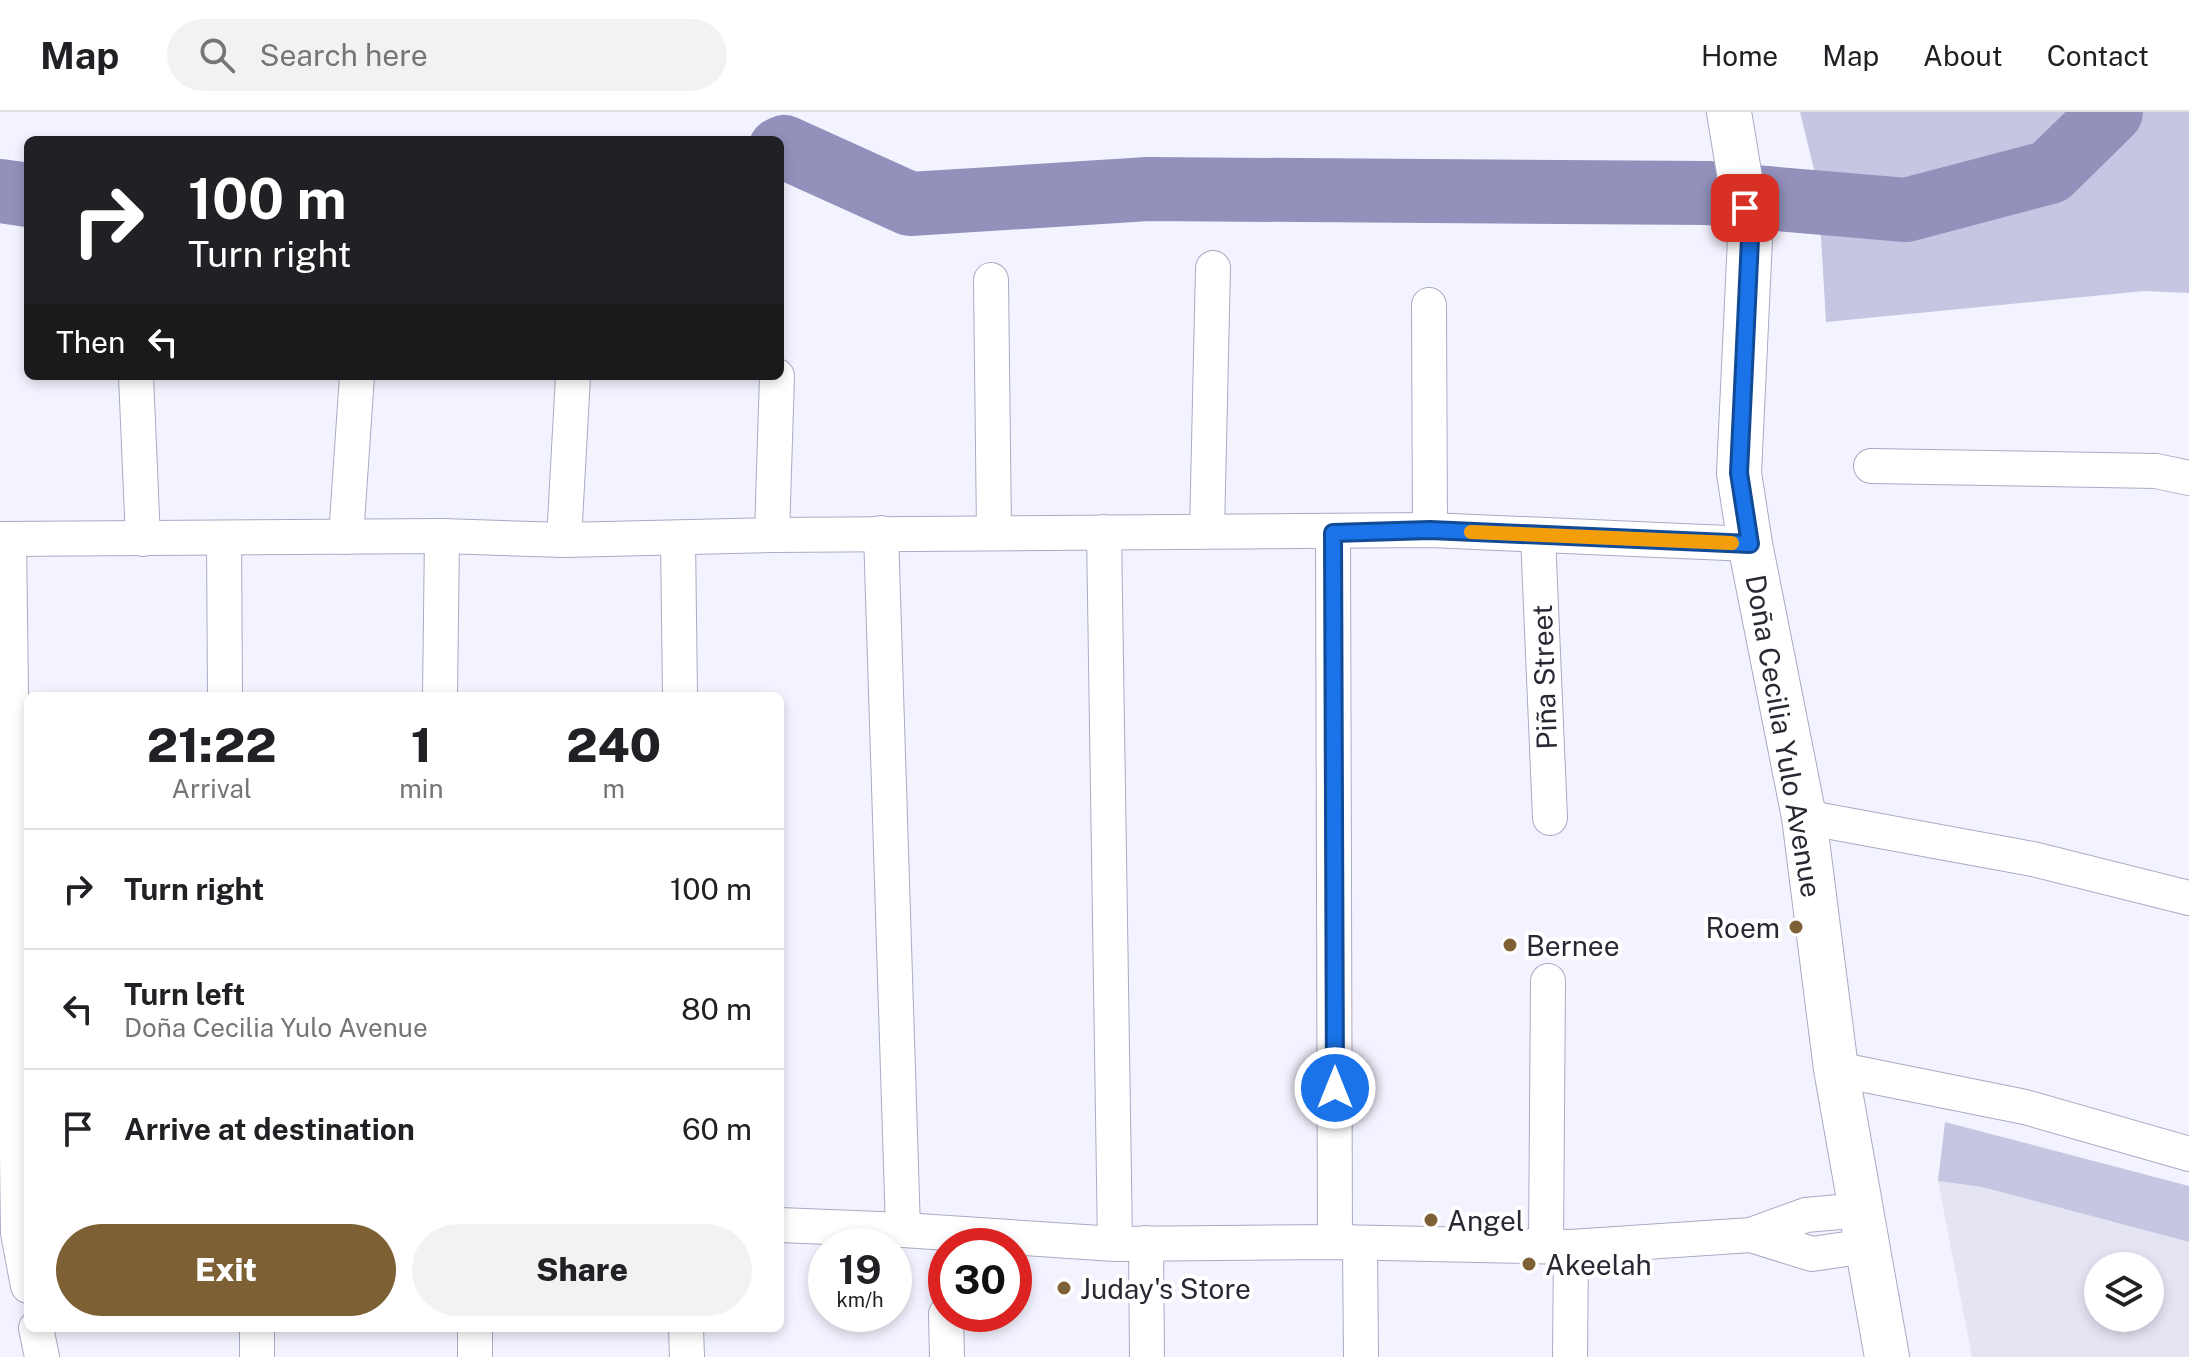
<!DOCTYPE html>
<meta charset="utf-8">
<style>
:root{--surface:#fff;--page:#f2f2f2;--text:#202124;--muted:#757577;--line:#e0e0e0;--accent:#7d6033}
body{margin:0;font-family:"Public Sans",sans-serif;background:var(--page);color:var(--text);height:100vh;display:flex;flex-direction:column;font-size:30px;white-space:nowrap}
*{box-sizing:border-box;margin:0}
p{font-size:26px;color:var(--muted)}
.icon{flex:none;width:44px;height:44px;fill:none;stroke:currentColor;stroke-width:2;stroke-linecap:round;stroke-linejoin:round}
.map{position:relative;flex:1;overflow:hidden}
.panel{position:absolute;left:24px;top:580px;width:760px;height:640px;display:flex;flex-direction:column;background:var(--surface);border-radius:12px;box-shadow:0 4px 12px #0003}
.panel>*{flex:none}
.banner{position:absolute;left:24px;top:24px;width:760px;height:244px;border-radius:12px;box-shadow:0 4px 12px #0003;background:#202124;color:#fff;overflow:hidden}
.fabs{position:absolute;left:2084px;top:1140px;display:grid;gap:16px}
.fabs a{display:grid;place-items:center;width:80px;height:80px;border-radius:50%;background:var(--surface);box-shadow:0 4px 12px #0003;font-size:40px}
.speed{position:absolute;left:808px;top:1116px;display:flex;gap:16px;font-size:40px;font-weight:700;text-align:center}
.speed>*{display:grid;place-content:center;width:104px;height:104px;border-radius:50%;background:var(--surface);box-shadow:0 4px 12px #0003;line-height:1}
.speed small{font-size:20px;font-weight:400}
.speed .limit{border:12px solid #d22;background:#fff;color:#111}
.pin{position:absolute;display:grid;place-items:center;width:68px;height:68px;color:#fff;margin:-34px;border-radius:16px;box-shadow:0 4px 12px #0006}
.me{position:absolute;width:88px;margin:-44px;rotate:0deg;stroke-linejoin:round;filter:drop-shadow(0 0 6px #0008)}
.turn{display:flex;align-items:center;gap:28px;height:168px;padding:0 32px;font-size:36px}
.turn .icon{width:104px;height:104px;stroke-width:2.5}
.turn b{display:block;font-size:56px;line-height:68px}
.then{display:flex;align-items:center;height:76px;padding:0 32px;background:#0003;gap:16px;font-size:30px}
.eta{display:flex;justify-content:space-evenly;align-items:center;height:136px;text-align:center}
.eta b{font-size:48px;font-weight:800;line-height:56px}
.button{display:flex;gap:16px;margin-top:auto;padding:16px 32px}
.button a{flex:1;height:92px;border-radius:48px;background:var(--accent);color:#fff;font-size:32px;font-weight:800;line-height:92px;text-align:center}
.button a+a{background:var(--page);color:var(--text)}
ul{padding:0;list-style:none}
li{display:flex;align-items:center;gap:24px;height:120px;padding:0 32px;border-top:2px solid var(--line)}
li div{flex:1}
li b{display:block;font-size:30px}
li em{font-style:normal}
header{display:flex;align-items:center;gap:48px;box-sizing:border-box;height:112px;padding:0 40px;background:var(--surface);border-bottom:2px solid var(--line)}
header strong{font-size:38px}
nav{display:flex;gap:44px;margin-inline-start:auto;font-size:28px}
.search{width:560px;height:72px;background:var(--page);display:flex;align-items:center;gap:20px;box-sizing:border-box;padding:0 28px;border-radius:44px;color:var(--muted);font-size:30px}
.map>svg:first-child{display:block}
.built{fill:#e4e4f3;fill-rule:evenodd}
.green{fill:#c6c6e2}
.lines{fill:none;stroke-linecap:round;stroke-linejoin:round}
.river{stroke:#9291bc;stroke-width:64}
.minor-casing{stroke:#a9aac5;stroke-width:36}
.secondary-casing{stroke:#a9aac5;stroke-width:46}
.minor{stroke:#fff;stroke-width:34}
.secondary{stroke:#fff;stroke-width:44}
.route-casing{stroke:#114b97;stroke-width:20}
.route{stroke:#1a73e8;stroke-width:14}
.slow{stroke:#f59e0b;stroke-width:14}
.poi-dot{fill:#7d6033;stroke:#fff;stroke-width:3}
.labels{text-anchor:middle;dominant-baseline:central;stroke-width:8;stroke-linejoin:round;paint-order:stroke}
.street-label{font-size:28px;fill:#292934;stroke:#fff}
.poi-label{font-size:28px;fill:#292934;stroke:#fff;text-anchor:start}
</style>
<header>
<strong>Map</strong>
<div class="search"><svg class="icon" aria-label="search" viewBox="0 0 24 24"><circle cx="10" cy="10" r="6"/><path d="M15 15l6 6"/></svg>Search here</div>
<nav><a>Home</a><a>Map</a><a>About</a><a>Contact</a></nav>
</header>
<div class="map">
<svg width="2189" height="1245" viewBox="0 0 2189 1245">
<rect width="100%" height="100%" fill="#f3f3ff"/>
<path class="built" d="M 1938,1069 L 1982,1075 L 2189,1130 L 2189,1245 L 1972,1245 ZM 2098,1154 L 2150,1154 L 2150,1206 L 2098,1206 Z"/>
<g class="green">
<path d="M 1800,0 L 2189,0 L 2189,181 L 2144,179 L 1826,210 L 1818,74 Z"/>
<path d="M 1945,1010 L 2189,1074 L 2189,1130 L 1982,1075 L 1938,1069 Z"/>
</g>
<g class="lines">
<g class="river">
<path d="M 780,37 L 784,35 L 910,92 L 1148,77 L 1707,81 L 1906,98 L 2050,60 L 2111,0"/>
<path d="M 0,79 L 28,83"/>
</g>
<g class="minor-casing">
<g id="minor">
<path d="M 991,168 L 994,420"/>
<path d="M 1429,193 L 1430,418"/>
<path d="M 136,264 L 143,427"/>
<path d="M 1871,354 L 2156,359 L 2189,366"/>
<path d="M 1207,419 L 1213,156"/>
<path d="M 1104,420 L 1115,1132"/>
<path d="M 881,421 L 903,1118"/>
<path d="M 1333,421 L 1335,1130"/>
<path d="M 772,423 L 777,264"/>
<path d="M 1538,424 L 1550,706"/>
<path d="M 346,425 L 357,264"/>
<path d="M 224,426 L 225,584"/>
<path d="M 678,426 L 680,584"/>
<path d="M 0,427 L 442,424 L 564,428 L 772,423 L 1430,418 L 1750,432"/>
<path d="M 9,427 L 18,1121 L 28,1174"/>
<path d="M 564,428 L 573,264"/>
<path d="M 440,584 L 442,424"/>
<path d="M 1804,705 L 2033,747 L 2189,786"/>
<path d="M 1836,957 L 2025,995 L 2189,1042"/>
<path d="M 780,1113 L 903,1118 L 1115,1132 L 1335,1130 L 1571,1135 L 1751,1123 L 1806,1103 L 1861,1098"/>
<path d="M 1751,1123 L 1812,1142 L 1867,1134"/>
<path d="M 1146,1131 L 1147,1245"/>
<path d="M 1360,1132 L 1361,1245"/>
<path d="M 1546,1134 L 1548,869"/>
<path d="M 946,1202 L 947,1245"/>
<path d="M 36,1216 L 42,1245"/>
<path d="M 475,1216 L 475,1245"/>
<path d="M 686,1216 L 687,1245"/>
<path d="M 257,1245 L 257,1216"/>
<path d="M 1570,1245 L 1571,1135"/>
</g>
</g>
<g class="secondary-casing">
<path id="secondary" d="M 1729,0 L 1750,127 L 1739,361 L 1750,432 L 1804,705 L 1836,957 L 1887,1245"/>
</g>
<use href="#minor" class="minor"/>
<use href="#secondary" class="secondary"/>
</g>
<g class="lines">
<g class="route-casing">
<path id="route" d="M 1335,976 L 1333,421 L 1430,418 L 1750,432 L 1739,361 L 1750,127 L 1745,96"/>
</g>
<use href="#route" class="route"/>
<path class="slow" d="M 1471,420 L 1732,431"/>
</g>
<g class="poi-dot">
<circle cx="1796" cy="815" r="8"/>
<circle cx="1510" cy="833" r="8"/>
<circle cx="1431" cy="1108" r="8"/>
<circle cx="1529" cy="1152" r="8"/>
<circle cx="1064" cy="1176" r="8"/>
</g>
<g class="labels">
<g class="street-label">
<text transform="translate(1544 565) rotate(-92)">Piña Street</text>
<text transform="translate(1784 624) rotate(80)">Doña Cecilia Yulo Avenue</text>
</g>
<g class="poi-label">
<text x="1780" y="815" text-anchor="end">Roem</text>
<text x="1526" y="833">Bernee</text>
<text x="1447" y="1108">Angel</text>
<text x="1545" y="1152">Akeelah</text>
<text x="1080" y="1176">Juday's Store</text>
</g>
</g>
</svg>
<div class="fabs">
<a><svg class="icon" aria-label="layers" viewBox="0 0 24 24"><path d="M12 4l9 5-9 5-9-5zM3 14l9 5 9-5"/></svg></a>
</div>
<div class="speed"><div>19<small>km/h</small></div><div class="limit">30</div></div>
<div class="pin" style="left:1745px;top:96px;background:#d93025"><svg class="icon" aria-label="arrive" viewBox="0 0 24 24"><path d="M6 21V4h12l-3 4 3 4H6"/></svg></div>
<svg class="me" style="left:1335px;top:976px" viewBox="-20 -20 40 40"><circle r="17" fill="#1a73e8" stroke="#fff" stroke-width="3"/><path d="M0-11L8 9 0 5-8 9z" fill="#fff"/></svg>
<div class="banner">
<div class="turn"><svg class="icon" aria-label="right" viewBox="0 0 24 24"><path d="M7 20v-9h11M14 6l5 5-5 5"/></svg><div><b>100 m</b>Turn right</div></div>
<div class="then">Then<svg class="icon" aria-label="left" viewBox="0 0 24 24"><path d="M17 20v-9H6M10 6l-5 5 5 5"/></svg></div>
</div>
<section class="panel">
<div class="eta">
<div><b>21:22</b><p>Arrival</p></div>
<div><b>1</b><p>min</p></div>
<div><b>240</b><p>m</p></div>
</div>
<ul>
<li><svg class="icon" aria-label="right" viewBox="0 0 24 24"><path d="M7 20v-9h11M14 6l5 5-5 5"/></svg><div><b>Turn right</b></div><em>100 m</em></li>
<li><svg class="icon" aria-label="left" viewBox="0 0 24 24"><path d="M17 20v-9H6M10 6l-5 5 5 5"/></svg><div><b>Turn left</b><p>Doña Cecilia Yulo Avenue</p></div><em>80 m</em></li>
<li><svg class="icon" aria-label="arrive" viewBox="0 0 24 24"><path d="M6 21V4h12l-3 4 3 4H6"/></svg><div><b>Arrive at destination</b></div><em>60 m</em></li>
</ul>
<div class="button"><a>Exit</a><a>Share</a></div>
</section>
</div>
